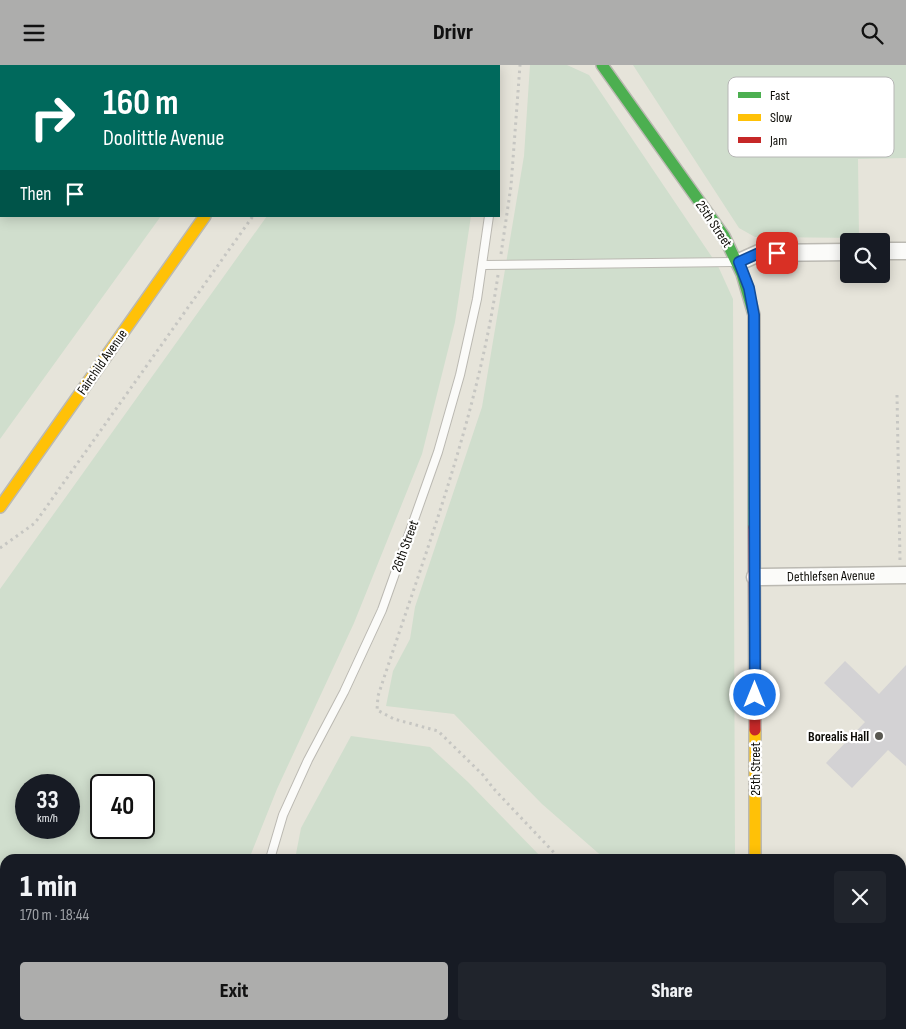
<!DOCTYPE html>
<meta charset="utf-8">
<style>
:root{--surface:#171b24;--page:#20242c;--text:#f1f3f6;--muted:#9ea1a6;--accent:#adadac}
body{margin:0;font-family:"Sofia Sans Condensed",sans-serif;background:var(--page);color:var(--text);height:100vh;display:flex;flex-direction:column;font-size:19px;white-space:nowrap}
*{box-sizing:border-box;margin:0}
p{font-size:16px;color:var(--muted)}
.icon{flex:none;width:28px;height:28px;fill:none;stroke:currentColor;stroke-width:2;stroke-linecap:round;stroke-linejoin:round}
.map{position:relative;flex:1;overflow:hidden}
.side{position:absolute;left:0px;top:789px;width:906px;height:176px;display:flex;flex-direction:column;background:var(--surface);border-radius:15px 15px 0 0;box-shadow:0 2px 12px #0003}
.side>*{flex:none}
.guide{position:absolute;left:0px;top:0px;width:500px;height:152px;box-shadow:0 2px 12px #0003;background:#00695c;color:#fff;overflow:hidden}
.controls{position:absolute;left:840px;top:168px;display:grid;gap:10px}
.controls a{display:grid;place-items:center;width:50px;height:50px;border-radius:5px;background:var(--surface);box-shadow:0 2px 12px #0003;font-size:25px}
.speed{position:absolute;left:15px;top:709px;display:flex;gap:10px;font-size:25px;font-weight:700;text-align:center}
.speed>*{display:grid;place-content:center;width:65px;height:65px;border-radius:50%;background:var(--surface);box-shadow:0 2px 12px #0003;line-height:1}
.speed small{font-size:12px;font-weight:400}
.speed .limit{border:2px solid #111;border-radius:8px;background:#fff;color:#111}
.pin{position:absolute;display:grid;place-items:center;width:42px;height:42px;color:#fff;margin:-21px;border-radius:10px;box-shadow:0 2px 8px #0006}
.me{position:absolute;width:55px;margin:-28px;rotate:0deg;stroke-linejoin:round;filter:drop-shadow(0 0 4px #0008)}
.turn{display:flex;align-items:center;gap:18px;height:105px;padding:0 20px;font-size:22px}
.turn .icon{width:65px;height:65px;stroke-width:2.5}
.turn b{display:block;font-size:35px;line-height:42px}
.then{display:flex;align-items:center;height:48px;padding:0 20px;background:#0003;gap:10px;font-size:19px}
.round{display:grid;place-items:center;flex:none;width:52px;height:52px;border-radius:5px;background:var(--page)}
.head{display:flex;align-items:center;justify-content:space-between;height:85px;padding:0 20px}
h1{font-size:30px;font-weight:800;line-height:38px}
.button{display:flex;gap:10px;margin-top:auto;padding:10px 20px}
.button a{flex:1;height:58px;border-radius:5px;background:var(--accent);color:#111;font-size:20px;font-weight:800;line-height:58px;text-align:center}
.button a+a{background:var(--page);color:var(--text)}
header{display:flex;justify-content:space-between;align-items:center;height:65px;padding:0 20px;background:var(--accent);color:#111;font-size:22px;font-weight:800}
.map>svg:first-child{display:block}
.green{fill:#d0decd;fill-rule:evenodd}
.building{fill:#d3d2d4}
.lines{fill:none;stroke-linecap:round;stroke-linejoin:round}
.lane-casing{stroke:#bbb9b2;stroke-width:10}
.street-casing{stroke:#bbb9b2;stroke-width:19}
.fast-casing{stroke:#bbb9b2;stroke-width:14}
.slow-casing{stroke:#bbb9b2;stroke-width:14}
.jam-casing{stroke:#bbb9b2;stroke-width:14}
.path{stroke:#c6c6c2;stroke-width:3;stroke-dasharray:2.5 4;stroke-linecap:butt}
.lane{stroke:#fbfbf9;stroke-width:8}
.street{stroke:#fbfbf9;stroke-width:16}
.fast{stroke:#4caf50;stroke-width:11}
.slow{stroke:#ffc107;stroke-width:11}
.jam{stroke:#c62828;stroke-width:11}
.route-casing{stroke:#114b97;stroke-width:12}
.route{stroke:#1a73e8;stroke-width:9}
.poi-dot{fill:#595851;stroke:#fff;stroke-width:2}
.labels{text-anchor:middle;dominant-baseline:central;stroke-width:4.5;stroke-linejoin:round;paint-order:stroke}
.street-label{font-size:14px;fill:#0d0c07;stroke:#fff}
.poi-label{font-size:14px;font-weight:bold;fill:#0d0c07;stroke:#fff;text-anchor:end}
.key{fill:#fff;stroke:#b6b6b5;stroke-width:1}
.key-label{font-size:14px;fill:#0d0c07}
</style>
<header><svg class="icon" aria-label="menu" viewBox="0 0 24 24"><path d="M4 6h16M4 12h16M4 18h16"/></svg>Drivr<svg class="icon" aria-label="search" viewBox="0 0 24 24"><circle cx="10" cy="10" r="6"/><path d="M15 15l6 6"/></svg></header>
<div class="map">
<svg width="906" height="964" viewBox="0 0 906 964">
<rect width="100%" height="100%" fill="#e6e4da"/>
<g class="green">
<path d="M 0,0 L 265,0 L 1,1 L 1,151 L 161,151 L 0,374 Z"/>
<path d="M 530,0 L 567,0 L 589,10 L 718,201 L 733,234 L 735,794 L 605,794 L 542,739 L 454,649 L 386,641 L 393,606 L 410,574 L 415,542 L 482,342 L 524,91 Z"/>
<path d="M 633,0 L 906,0 L 906,93 L 858,94 L 859,173 L 755,172 L 739,163 Z"/>
<path d="M 267,151 L 471,151 L 455,257 L 422,389 L 354,558 L 277,724 L 249,794 L 5,794 L 5,960 L 223,960 L 223,964 L 0,964 L 0,524 ZM 26,720 L 69,720 L 69,762 L 26,762 ZM 101,720 L 144,720 L 144,762 L 101,762 Z"/>
<path d="M 351,671 L 430,682 L 468,717 L 543,794 L 295,794 L 301,763 Z"/>
<path d="M 901,842 L 906,842 L 906,964 L 788,964 L 788,960 L 901,960 Z"/>
<path d="M 277,960 L 724,960 L 726,964 L 280,964 Z"/>
</g>
<path class="building" d="M 845,596 L 879,629 L 906,600 L 906,701 L 888,685 L 852,723 L 826,698 L 865,657 L 824,618 Z"/>
<g class="lines">
<g class="lane-casing">
<g id="lane">
<path d="M 493,0 L 493,1"/>
<path d="M 483,200 L 733,197"/>
<path d="M 270,794 L 283,750 L 308,695 L 344,627 L 382,545 L 438,387 L 460,310 L 477,234 L 489,151"/>
<path d="M 249,960 L 250,964"/>
</g>
</g>
<g class="street-casing">
<g id="street">
<path d="M 310,1 L 311,0"/>
<path d="M 881,186 L 906,186"/>
<path d="M 739,197 L 759,188 L 849,187"/>
<path d="M 755,512 L 906,510"/>
<path d="M 901,835 L 906,835"/>
<path d="M 765,960 L 766,964"/>
</g>
</g>
<g class="fast-casing">
<path id="fast" d="M 602,0 L 724,171 L 742,209 L 754,250 L 754,462"/>
</g>
<g class="slow-casing">
<g id="slow">
<path d="M 0,442 L 205,151"/>
<path d="M 755,665 L 755,794"/>
</g>
</g>
<g class="jam-casing">
<path id="jam" d="M 754,462 L 755,665"/>
</g>
<g class="path">
<path d="M 412,1 L 413,0"/>
<path d="M 501,189 L 511,121 L 520,0"/>
<path d="M 498,210 C 477,356 423,493 378,631 L 377,645 L 394,654 L 438,666 L 483,710 L 493,723 L 560,794"/>
<path d="M 897,330 L 900,495"/>
<path d="M 0,483 L 35,458 L 253,151"/>
</g>
<use href="#lane" class="lane"/>
<use href="#street" class="street"/>
<use href="#fast" class="fast"/>
<use href="#slow" class="slow"/>
<use href="#jam" class="jam"/>
</g>
<g class="lines">
<g class="route-casing">
<path id="route" d="M 755,630 L 754,250 L 749,223 L 739,197 L 759,188 L 777,188"/>
</g>
<use href="#route" class="route"/>
</g>
<circle class="poi-dot" cx="879" cy="671" r="5"/>
<g class="labels">
<g class="street-label">
<text transform="translate(714 159) rotate(56)">25th Street</text>
<text transform="translate(102 297) rotate(-55)">Fairchild Avenue</text>
<text transform="translate(405 481) rotate(-70)">26th Street</text>
<text transform="translate(831 511) rotate(-1)">Dethlefsen Avenue</text>
<text transform="translate(755 704) rotate(-90)">25th Street</text>
</g>
<g class="poi-label">
<text x="869" y="671">Borealis Hall</text>
</g>
</g>
<rect x="728" y="12" width="166" height="80" rx="8" class="key"/>
<rect x="738" y="27" width="23" height="6" fill="#4caf50"/>
<rect x="738" y="49" width="23" height="7" fill="#ffc107"/>
<rect x="738" y="72" width="23" height="6" fill="#c62828"/>
<g class="key-label">
<text x="770" y="35">Fast</text>
<text x="770" y="57">Slow</text>
<text x="770" y="80">Jam</text>
</g>
</svg>
<div class="controls">
<a><svg class="icon" aria-label="search" viewBox="0 0 24 24"><circle cx="10" cy="10" r="6"/><path d="M15 15l6 6"/></svg></a>
</div>
<div class="speed"><div>33<small>km/h</small></div><div class="limit">40</div></div>
<div class="pin" style="left:777px;top:188px;background:#d93025"><svg class="icon" aria-label="arrive" viewBox="0 0 24 24"><path d="M6 21V4h12l-3 4 3 4H6"/></svg></div>
<svg class="me" style="left:755px;top:630px" viewBox="-20 -20 40 40"><circle r="17" fill="#1a73e8" stroke="#fff" stroke-width="3"/><path d="M0-11L8 9 0 5-8 9z" fill="#fff"/></svg>
<div class="guide">
<div class="turn"><svg class="icon" aria-label="right" viewBox="0 0 24 24"><path d="M7 20v-9h11M14 6l5 5-5 5"/></svg><div><b>160 m</b>Doolittle Avenue</div></div>
<div class="then">Then<svg class="icon" aria-label="arrive" viewBox="0 0 24 24"><path d="M6 21V4h12l-3 4 3 4H6"/></svg></div>
</div>
<section class="side">
<div class="head"><div><h1>1 min</h1><p>170 m · 18:44</p></div><a class="round"><svg class="icon" aria-label="close" viewBox="0 0 24 24"><path d="M6 6l12 12M18 6L6 18"/></svg></a></div>
<div class="button"><a>Exit</a><a>Share</a></div>
</section>
</div>
